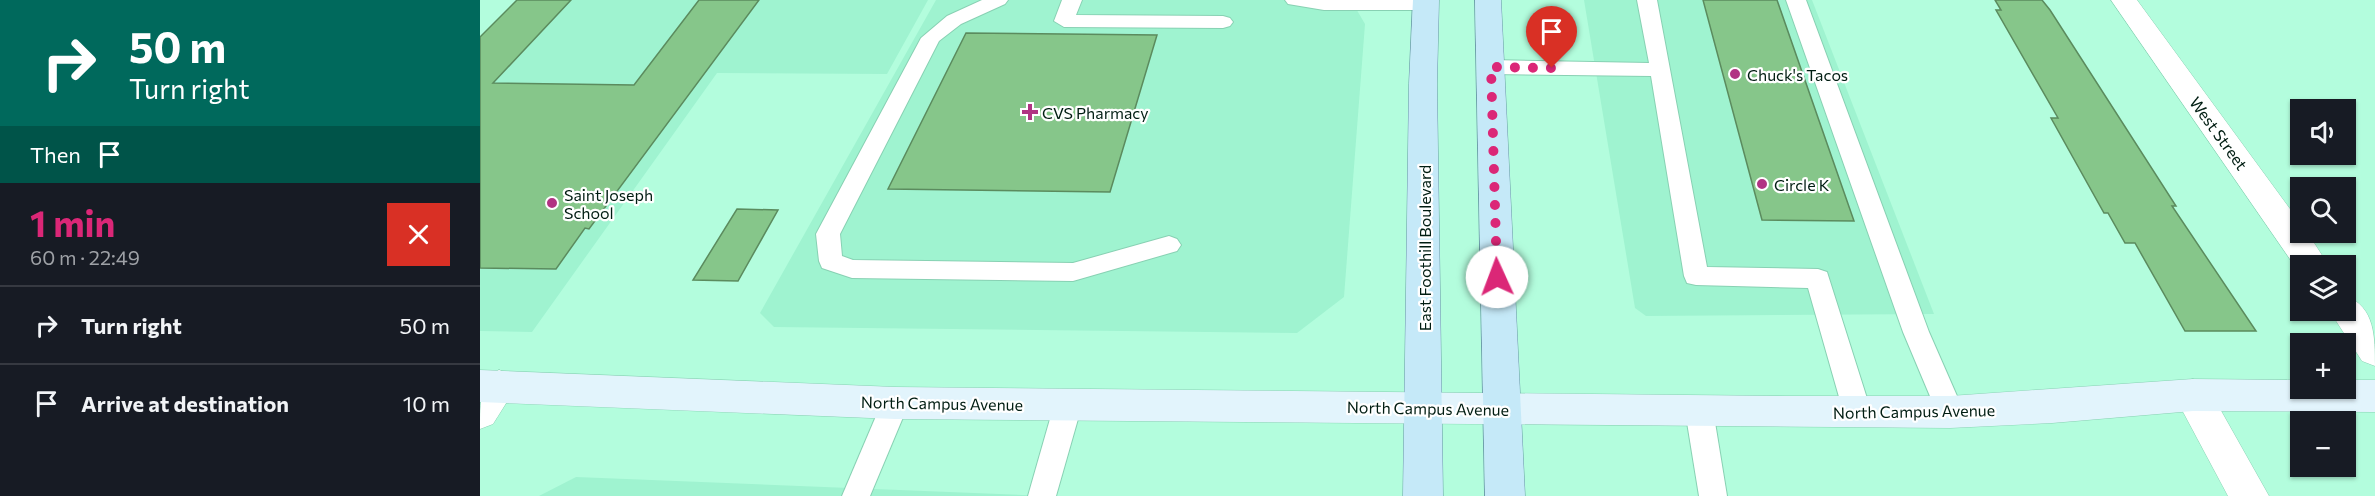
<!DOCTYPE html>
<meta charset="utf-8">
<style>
:root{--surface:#171b24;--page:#20242c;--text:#f1f3f6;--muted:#9ea1a6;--line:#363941;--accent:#db2777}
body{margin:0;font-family:Commissioner,sans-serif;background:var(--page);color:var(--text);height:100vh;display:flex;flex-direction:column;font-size:22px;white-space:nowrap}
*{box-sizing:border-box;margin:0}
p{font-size:20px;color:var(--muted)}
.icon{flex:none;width:33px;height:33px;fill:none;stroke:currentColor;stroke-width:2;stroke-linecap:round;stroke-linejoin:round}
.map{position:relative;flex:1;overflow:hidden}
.panel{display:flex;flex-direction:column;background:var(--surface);width:480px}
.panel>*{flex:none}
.hud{background:#00695c;color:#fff;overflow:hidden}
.buttons{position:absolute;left:1810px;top:99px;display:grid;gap:12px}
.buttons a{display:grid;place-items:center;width:66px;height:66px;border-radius:0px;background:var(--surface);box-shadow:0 2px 4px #0004;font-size:30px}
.pin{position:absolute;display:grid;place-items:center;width:51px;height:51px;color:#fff;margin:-62px -26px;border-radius:50% 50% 50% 0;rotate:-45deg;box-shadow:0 0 6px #0007}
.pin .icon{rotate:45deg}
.me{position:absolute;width:66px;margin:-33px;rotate:358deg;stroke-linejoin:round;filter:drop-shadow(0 0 4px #0008)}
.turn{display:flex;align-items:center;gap:21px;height:126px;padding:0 30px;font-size:27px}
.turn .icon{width:78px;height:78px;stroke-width:2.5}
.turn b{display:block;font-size:42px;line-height:51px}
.then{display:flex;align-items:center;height:57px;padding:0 30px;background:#0003;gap:12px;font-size:22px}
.round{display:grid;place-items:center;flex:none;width:63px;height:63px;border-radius:0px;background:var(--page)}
.overview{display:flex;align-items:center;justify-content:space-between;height:102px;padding:0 30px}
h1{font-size:36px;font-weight:700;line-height:45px;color:var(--accent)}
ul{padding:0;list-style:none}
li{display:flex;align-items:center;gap:18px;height:78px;padding:0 30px;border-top:2px solid var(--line)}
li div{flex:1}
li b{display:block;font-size:22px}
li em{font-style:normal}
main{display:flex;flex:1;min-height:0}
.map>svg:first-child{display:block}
.built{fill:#9ff3d0}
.building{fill:#86c68a;stroke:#5b8b5e;stroke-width:1.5}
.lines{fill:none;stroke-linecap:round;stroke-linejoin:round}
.lane-casing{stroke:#88d1b3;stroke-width:2}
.street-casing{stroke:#88d1b3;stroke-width:1}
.secondary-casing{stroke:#88d1b3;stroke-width:1}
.primary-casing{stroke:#6798a5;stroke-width:1}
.lane{fill:#fff;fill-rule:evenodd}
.street{fill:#fff;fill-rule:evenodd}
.secondary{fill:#e2f4fc;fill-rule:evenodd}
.primary{fill:#c5e9f8;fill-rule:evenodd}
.route{stroke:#db2777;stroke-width:10;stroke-dasharray:0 18}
.poi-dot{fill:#b13383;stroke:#fff;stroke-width:2}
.labels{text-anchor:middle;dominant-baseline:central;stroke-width:4.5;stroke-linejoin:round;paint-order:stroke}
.poi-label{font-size:16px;fill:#001d12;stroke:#fff;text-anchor:start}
.street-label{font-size:16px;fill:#001d12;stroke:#fff}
</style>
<main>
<section class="panel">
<div class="hud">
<div class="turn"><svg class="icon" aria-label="right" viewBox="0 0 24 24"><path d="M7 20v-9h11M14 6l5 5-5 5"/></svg><div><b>50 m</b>Turn right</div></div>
<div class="then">Then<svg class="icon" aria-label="arrive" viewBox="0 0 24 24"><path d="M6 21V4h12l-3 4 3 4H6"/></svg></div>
</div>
<div class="overview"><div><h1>1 min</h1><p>60 m · 22:49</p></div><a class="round" style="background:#d93025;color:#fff"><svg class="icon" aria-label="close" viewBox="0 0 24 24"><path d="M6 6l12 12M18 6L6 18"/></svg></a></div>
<ul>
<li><svg class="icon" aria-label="right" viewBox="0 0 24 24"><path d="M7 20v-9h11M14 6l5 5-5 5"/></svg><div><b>Turn right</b></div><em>50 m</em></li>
<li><svg class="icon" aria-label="arrive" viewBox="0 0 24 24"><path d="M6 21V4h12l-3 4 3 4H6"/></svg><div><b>Arrive at destination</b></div><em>10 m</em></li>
</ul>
</section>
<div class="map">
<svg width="1895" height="496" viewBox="0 0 1895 496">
<rect width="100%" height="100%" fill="#b3fddd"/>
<g class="built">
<path d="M 37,0 L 448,0 L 407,74 L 237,73 L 52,332 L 0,331 L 0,55 L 44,8 L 29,8 Z"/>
<path d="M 456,0 L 871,0 L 885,24 L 864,297 L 817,333 L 294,327 L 280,313 Z"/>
<path d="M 1104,0 L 1332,0 L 1454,314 L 1166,316 L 1155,308 Z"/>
<path d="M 96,477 L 570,496 L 59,496 Z"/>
</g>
<g class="building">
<path d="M 37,0 L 91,0 L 13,83 L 154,85 L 219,0 L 279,0 L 109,229 L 105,228 L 76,269 L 0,268 L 0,37 Z"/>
<path d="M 1223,0 L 1297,0 L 1374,221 L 1282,220 Z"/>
<path d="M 1515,0 L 1562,0 L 1570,10 L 1696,206 L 1692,206 L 1776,331 L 1705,331 L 1655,243 L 1645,243 L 1628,213 L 1624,213 L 1571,118 L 1578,118 L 1516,10 L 1521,10 Z"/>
<path d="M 486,33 L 677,35 L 630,192 L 408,189 Z"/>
<path d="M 257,209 L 298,210 L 258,281 L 213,280 Z"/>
</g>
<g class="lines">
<g class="lane-casing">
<g id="lane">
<path d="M 502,0 L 528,0 L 525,4 L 481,24 L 459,41 L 360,234 L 362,256 L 373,260 L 593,263 L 689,236 L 697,239 L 701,245 L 697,251 L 593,281 L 372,278 L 342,268 L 339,261 L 336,234 L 441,38 L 467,16 Z"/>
<path d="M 582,0 L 602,0 L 596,15 L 743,16 L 750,18 L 753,22 L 750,26 L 743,28 L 584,27 L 574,21 Z"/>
<path d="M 805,0 L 953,0 L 956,4 L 946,10 L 844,10 L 808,4 Z"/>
<path d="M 1157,0 L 1177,0 L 1227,267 L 1338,269 L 1347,272 L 1391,411 L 1387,419 L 1377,423 L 1367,419 L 1363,411 L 1328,288 L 1216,285 L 1207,283 L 1204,276 L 1171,76 L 1011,74 L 1004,72 L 1001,67 L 1004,62 L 1011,60 L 1169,63 Z"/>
<path d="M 1306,0 L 1326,0 L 1449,332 L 1484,412 L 1480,420 L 1470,424 L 1460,420 L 1423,332 Z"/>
<path d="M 415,391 L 425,395 L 429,403 L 390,496 L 362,496 L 405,395 Z"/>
<path d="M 588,393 L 598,397 L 602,405 L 576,496 L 548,496 L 574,405 L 578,397 Z"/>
<path d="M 1219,398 L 1229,402 L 1233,410 L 1247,496 L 1219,496 L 1205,410 L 1209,402 Z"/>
</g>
</g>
<g class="street-casing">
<g id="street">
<path d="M 1631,0 L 1657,0 L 1821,224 L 1821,232 L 1827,232 L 1849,266 L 1821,266 L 1821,275 Z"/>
<path d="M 1866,296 C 1895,307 1895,337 1895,366 L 1882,361 L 1849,310 L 1866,310 Z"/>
<path d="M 19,370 L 32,375 L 37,386 L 13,424 L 0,429 C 0,403 0,380 19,370 Z"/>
<path d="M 1713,379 L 1726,384 L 1789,496 L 1748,496 L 1694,395 L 1700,384 Z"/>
</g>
</g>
<g class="secondary-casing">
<path id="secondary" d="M 0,370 L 415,387 L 1305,396 L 1470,396 L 1713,379 L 1821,380 L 1821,388 L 1866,388 L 1866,380 L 1895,380 L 1895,412 L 1713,411 L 1572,423 L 1470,428 L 415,419 L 0,402 Z"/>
</g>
<g class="primary-casing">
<g id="primary">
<path d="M 933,0 L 959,0 L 957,84 L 963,496 L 923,496 L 929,84 Z"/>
<path d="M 995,0 L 1021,0 L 1045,496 L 1005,496 Z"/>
</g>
</g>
<use href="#lane" class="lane"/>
<use href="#street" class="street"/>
<use href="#secondary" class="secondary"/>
<use href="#primary" class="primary"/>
</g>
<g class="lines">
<path class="route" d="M 1017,277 L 1011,67 L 1072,68"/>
</g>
<g class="poi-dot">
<circle cx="1255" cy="74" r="6"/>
<path d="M547 103h6v6h6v6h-6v6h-6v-6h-6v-6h6z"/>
<circle cx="1282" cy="184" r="6"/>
<circle cx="72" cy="203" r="6"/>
</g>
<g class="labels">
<g class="poi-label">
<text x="1267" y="74">Chuck's Tacos</text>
<text x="562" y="112">CVS Pharmacy</text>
<text x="1294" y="184">Circle K</text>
<text x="84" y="194">Saint Joseph<tspan x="84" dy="18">School</tspan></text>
</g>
<g class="street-label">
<text transform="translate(1739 133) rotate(54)">West Street</text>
<text transform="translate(944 248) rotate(-90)">East Foothill Boulevard</text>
<text transform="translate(462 403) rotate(1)">North Campus Avenue</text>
<text transform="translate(948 408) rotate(1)">North Campus Avenue</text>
<text transform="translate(1434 411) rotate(-1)">North Campus Avenue</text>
</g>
</g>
</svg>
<div class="buttons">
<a><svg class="icon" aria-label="sound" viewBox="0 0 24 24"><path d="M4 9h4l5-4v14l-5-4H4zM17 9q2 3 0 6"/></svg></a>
<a><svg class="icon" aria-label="search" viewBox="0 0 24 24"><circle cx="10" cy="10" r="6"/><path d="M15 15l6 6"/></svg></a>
<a><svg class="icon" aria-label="layers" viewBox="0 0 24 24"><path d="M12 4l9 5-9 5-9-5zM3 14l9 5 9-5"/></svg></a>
<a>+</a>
<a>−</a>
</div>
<div class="pin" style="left:1072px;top:68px;background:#d93025"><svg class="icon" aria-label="arrive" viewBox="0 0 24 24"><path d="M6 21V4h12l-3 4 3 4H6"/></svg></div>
<svg class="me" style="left:1017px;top:277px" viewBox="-20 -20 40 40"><circle r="19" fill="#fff"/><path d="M0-13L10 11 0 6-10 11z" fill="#db2777"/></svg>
</div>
</main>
